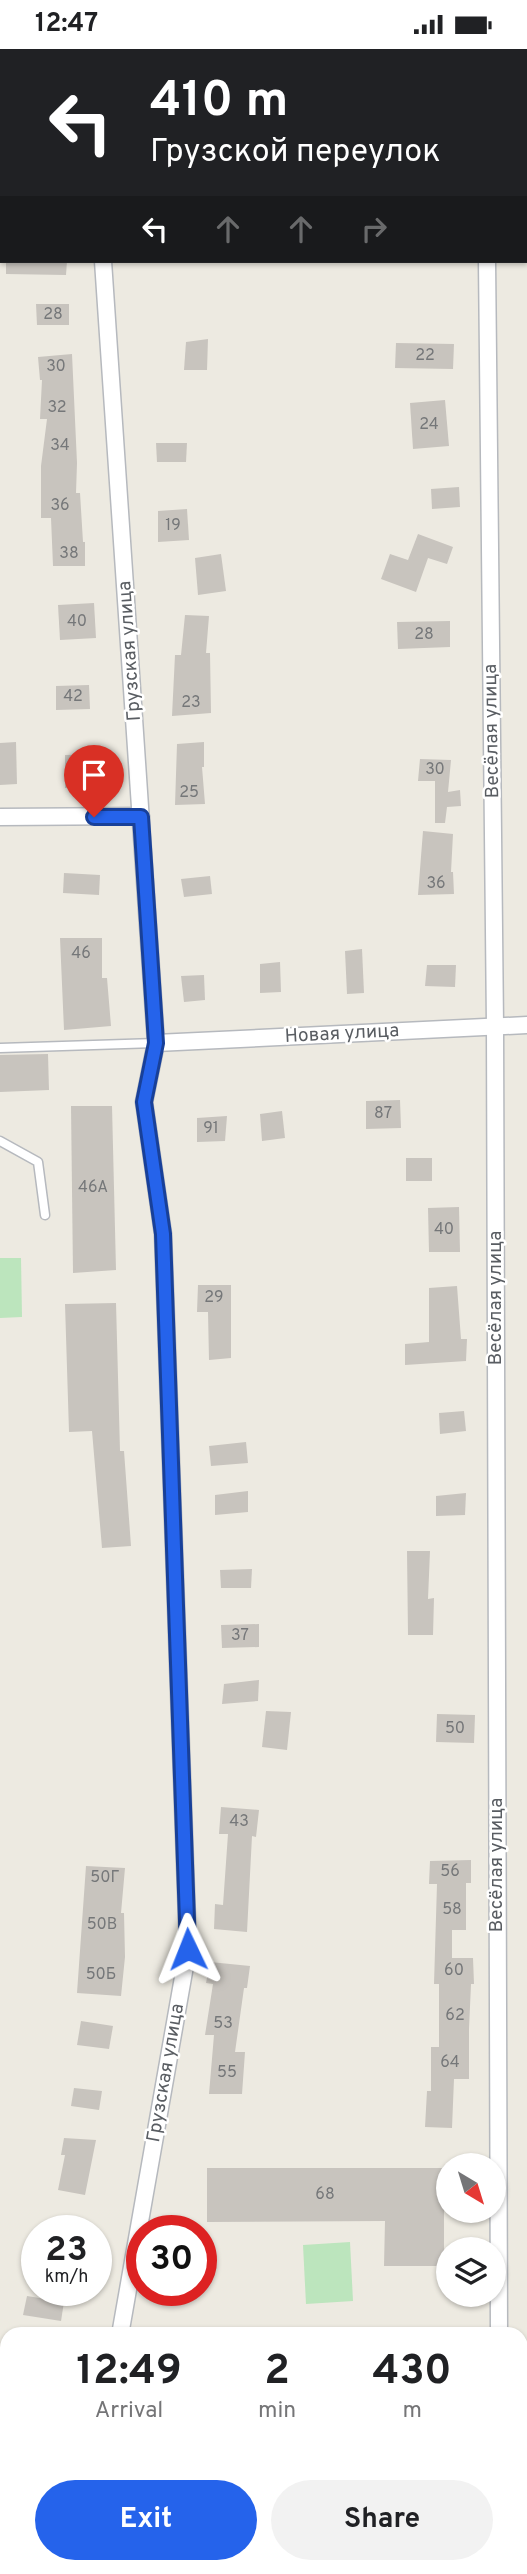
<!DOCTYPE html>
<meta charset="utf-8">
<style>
:root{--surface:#fff;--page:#f2f2f2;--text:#202124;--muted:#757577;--accent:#2563eb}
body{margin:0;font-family:Overpass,sans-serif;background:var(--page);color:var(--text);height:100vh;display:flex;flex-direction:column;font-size:26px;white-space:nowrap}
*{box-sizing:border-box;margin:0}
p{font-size:23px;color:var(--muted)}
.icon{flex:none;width:38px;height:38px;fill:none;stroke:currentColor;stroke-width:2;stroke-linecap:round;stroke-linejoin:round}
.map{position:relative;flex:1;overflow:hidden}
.panel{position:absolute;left:0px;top:2278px;width:528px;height:247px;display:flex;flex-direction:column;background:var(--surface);border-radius:21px 21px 0 0;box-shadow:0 2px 5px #0004}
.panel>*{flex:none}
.banner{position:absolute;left:0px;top:0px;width:528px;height:214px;box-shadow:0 2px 5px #0004;background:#202124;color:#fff;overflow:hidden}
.needle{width:46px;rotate:142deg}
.controls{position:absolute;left:436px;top:2104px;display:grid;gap:14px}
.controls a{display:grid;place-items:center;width:70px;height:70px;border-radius:50%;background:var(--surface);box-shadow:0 2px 5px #0004;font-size:35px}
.speed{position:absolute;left:21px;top:2166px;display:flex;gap:14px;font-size:35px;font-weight:700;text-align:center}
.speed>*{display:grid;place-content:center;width:91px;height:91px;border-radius:50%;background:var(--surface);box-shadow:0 2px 5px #0004;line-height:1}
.speed small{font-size:18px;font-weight:400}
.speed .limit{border:10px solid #d22;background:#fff;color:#111}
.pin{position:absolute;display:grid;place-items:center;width:60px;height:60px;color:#fff;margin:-72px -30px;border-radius:50% 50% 50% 0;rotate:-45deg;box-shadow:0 0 7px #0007}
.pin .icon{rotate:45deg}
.me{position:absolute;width:77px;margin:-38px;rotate:358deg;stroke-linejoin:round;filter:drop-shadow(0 0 5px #0008)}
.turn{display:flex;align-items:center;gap:24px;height:147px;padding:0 35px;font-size:32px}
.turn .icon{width:91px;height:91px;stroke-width:2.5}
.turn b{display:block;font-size:49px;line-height:60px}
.lanes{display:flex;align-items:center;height:66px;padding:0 35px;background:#0003;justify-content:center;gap:35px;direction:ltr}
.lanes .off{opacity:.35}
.eta{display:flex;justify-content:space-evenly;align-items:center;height:119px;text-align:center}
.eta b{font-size:42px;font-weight:700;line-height:49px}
.cta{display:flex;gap:14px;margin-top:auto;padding:14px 35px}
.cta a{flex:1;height:80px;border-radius:42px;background:var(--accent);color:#fff;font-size:28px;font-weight:700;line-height:80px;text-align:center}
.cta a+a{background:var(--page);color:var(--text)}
.status{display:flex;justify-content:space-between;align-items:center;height:49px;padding:0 35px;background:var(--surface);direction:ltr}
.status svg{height:19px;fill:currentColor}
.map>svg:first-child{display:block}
.green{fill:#bce5bd}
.building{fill:#c8c4be}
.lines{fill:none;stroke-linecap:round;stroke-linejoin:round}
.service-casing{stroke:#b6b9be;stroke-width:11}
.minor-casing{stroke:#b6b9be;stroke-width:19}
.service{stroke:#fff;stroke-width:8}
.minor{stroke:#fff;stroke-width:16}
.route-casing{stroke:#184099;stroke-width:18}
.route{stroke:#2563eb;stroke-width:12}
.labels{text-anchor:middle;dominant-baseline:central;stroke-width:5;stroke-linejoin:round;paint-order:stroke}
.number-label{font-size:16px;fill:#757779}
.street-label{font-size:19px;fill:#595d62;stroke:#fff}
</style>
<div class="status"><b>12:47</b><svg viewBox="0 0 49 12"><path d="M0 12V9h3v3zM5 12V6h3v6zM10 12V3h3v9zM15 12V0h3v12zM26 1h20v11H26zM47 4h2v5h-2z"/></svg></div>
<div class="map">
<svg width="527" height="2525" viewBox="0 0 527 2525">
<rect width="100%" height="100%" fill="#edeae1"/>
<g class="green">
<path d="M 0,1209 L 21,1209 L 22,1268 L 0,1269 Z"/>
<path d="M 350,2193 L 353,2252 L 306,2255 L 303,2196 Z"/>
</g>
<g class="building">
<path d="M 6,212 L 67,212 L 66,226 L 6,225 Z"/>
<path d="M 36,255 L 69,255 L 69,276 L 37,276 Z"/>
<path d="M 208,290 L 207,321 L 184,321 L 186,293 Z"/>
<path d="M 396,294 L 454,295 L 453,320 L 395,319 Z"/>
<path d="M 72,305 L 77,414 L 76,444 L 80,444 L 83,493 L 85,493 L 85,517 L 53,517 L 51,469 L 41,469 L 41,417 L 47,370 L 40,370 L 42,331 L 40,331 L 38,308 Z"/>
<path d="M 445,351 L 449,397 L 413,400 L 410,354 Z"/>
<path d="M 156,394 L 187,394 L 186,413 L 157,413 Z"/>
<path d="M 459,438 L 460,458 L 432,460 L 431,440 Z"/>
<path d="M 187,460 L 189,491 L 158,493 L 158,462 Z"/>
<path d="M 418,485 L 453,498 L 447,515 L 428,509 L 416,543 L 381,530 L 390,505 L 408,511 Z"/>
<path d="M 221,505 L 226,542 L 198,546 L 195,509 Z"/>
<path d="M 94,554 L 96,589 L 60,591 L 58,556 Z"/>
<path d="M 185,566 L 209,567 L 206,604 L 210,604 L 211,664 L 172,667 L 175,606 L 181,606 Z"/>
<path d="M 450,572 L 450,598 L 398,600 L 397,573 Z"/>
<path d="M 89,636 L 90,660 L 56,661 L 56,637 Z"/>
<path d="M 16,693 L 17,735 L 0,736 L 0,694 Z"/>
<path d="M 204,693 L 204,718 L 202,718 L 205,755 L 175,756 L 177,695 Z"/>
<path d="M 101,705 L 103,738 L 65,739 L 65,706 Z"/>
<path d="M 420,710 L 451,711 L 448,743 L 460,741 L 461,757 L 447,758 L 445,774 L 435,774 L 435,732 L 418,732 Z"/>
<path d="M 423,782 L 453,785 L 451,823 L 453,823 L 454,845 L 418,846 Z"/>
<path d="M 64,824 L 100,826 L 99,846 L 63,844 Z"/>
<path d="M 210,827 L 212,845 L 184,848 L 181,830 Z"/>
<path d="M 60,889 L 102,889 L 102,929 L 107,929 L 111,977 L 64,981 Z"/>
<path d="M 362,900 L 364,944 L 347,945 L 345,902 Z"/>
<path d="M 280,913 L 281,943 L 260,944 L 260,915 Z"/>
<path d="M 427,916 L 456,916 L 455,938 L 425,937 Z"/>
<path d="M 204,926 L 205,951 L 184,953 L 181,927 Z"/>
<path d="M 48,1005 L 49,1041 L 0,1043 L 0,1006 Z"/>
<path d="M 400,1051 L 401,1079 L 366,1080 L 366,1052 Z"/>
<path d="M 71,1057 L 112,1057 L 116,1221 L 73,1224 Z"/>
<path d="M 282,1062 L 285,1089 L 262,1092 L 260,1065 Z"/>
<path d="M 227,1067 L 225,1092 L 197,1093 L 197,1069 Z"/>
<rect x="406" y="1109" width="26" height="23"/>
<path d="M 459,1158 L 460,1203 L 429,1203 L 428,1159 Z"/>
<path d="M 198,1236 L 231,1236 L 231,1309 L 209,1311 L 208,1263 L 197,1263 Z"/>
<path d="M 457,1237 L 461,1290 L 467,1290 L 466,1312 L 405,1316 L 405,1295 L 429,1293 L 429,1239 Z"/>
<path d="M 116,1254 L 120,1402 L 124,1402 L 131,1497 L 102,1499 L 92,1382 L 69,1383 L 65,1255 Z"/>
<path d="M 464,1362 L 466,1382 L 440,1385 L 439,1364 Z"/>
<path d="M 246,1393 L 248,1414 L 211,1417 L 209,1397 Z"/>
<path d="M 248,1442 L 248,1463 L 215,1466 L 215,1446 Z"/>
<path d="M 466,1444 L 465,1466 L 436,1467 L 436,1447 Z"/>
<path d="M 407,1502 L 430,1502 L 428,1550 L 434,1549 L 433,1586 L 408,1586 Z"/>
<path d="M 252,1520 L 251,1539 L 221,1539 L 220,1521 Z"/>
<path d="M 259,1575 L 259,1598 L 222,1599 L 221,1576 Z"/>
<path d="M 259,1631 L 258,1652 L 222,1655 L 224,1635 Z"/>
<path d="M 266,1662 L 291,1663 L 287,1701 L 262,1698 Z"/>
<path d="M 437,1665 L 475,1666 L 474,1694 L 436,1693 Z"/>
<path d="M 221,1758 L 259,1761 L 256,1788 L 252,1787 L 247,1883 L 214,1880 L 215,1855 L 223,1856 L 228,1785 L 219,1785 Z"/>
<path d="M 471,1811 L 471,1834 L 466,1834 L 466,1881 L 452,1881 L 452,1909 L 473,1909 L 474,1935 L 471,1935 L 469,1980 L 469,2030 L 454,2030 L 452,2079 L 425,2078 L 427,2042 L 431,2042 L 431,1998 L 439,1998 L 439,1935 L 434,1935 L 437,1835 L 429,1835 L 430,1812 Z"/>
<path d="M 86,1817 L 125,1819 L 121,1864 L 124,1864 L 125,1908 L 121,1947 L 77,1944 Z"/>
<path d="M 210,1913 L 250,1917 L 247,1939 L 244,1939 L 235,2003 L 245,2003 L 242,2045 L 209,2045 L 214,1986 L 205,1986 L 213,1935 L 206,1934 Z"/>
<path d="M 81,1972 L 113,1977 L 109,2000 L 77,1996 Z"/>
<path d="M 74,2039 L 102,2042 L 99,2061 L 71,2057 Z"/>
<path d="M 64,2089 L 96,2091 L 85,2146 L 58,2141 L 65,2106 L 61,2106 Z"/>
<path d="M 207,2119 L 444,2119 L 444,2217 L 384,2217 L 385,2172 L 207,2173 Z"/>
<path d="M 27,2247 L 64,2253 L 61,2272 L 23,2266 Z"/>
</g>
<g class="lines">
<g class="service-casing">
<g id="service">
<path d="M 0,999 L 156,994"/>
<path d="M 0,1092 L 38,1113 L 45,1166"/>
</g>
</g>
<g class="minor-casing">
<g id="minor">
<path d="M 95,0 L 95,2"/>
<path d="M 482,0 L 482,2"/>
<path d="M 103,212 L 156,994 L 144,1053 L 163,1185 L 188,1900 L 120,2286"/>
<path d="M 487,212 L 495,977 L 499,2286"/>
<path d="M 0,768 L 141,767"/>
<path d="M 156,994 L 527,976"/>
<path d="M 500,2518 L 500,2525"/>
<path d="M 77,2525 L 78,2518"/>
</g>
</g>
<use href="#service" class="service"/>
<use href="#minor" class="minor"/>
</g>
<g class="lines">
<g class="route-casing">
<path id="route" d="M 94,768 L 141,768 L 156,994 L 144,1053 L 163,1185 L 188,1900"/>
</g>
<use href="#route" class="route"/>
</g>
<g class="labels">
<g class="number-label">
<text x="53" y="266">28</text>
<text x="425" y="307">22</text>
<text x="56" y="318">30</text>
<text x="57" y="359">32</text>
<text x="429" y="376">24</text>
<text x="60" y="397">34</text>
<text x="60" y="457">36</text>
<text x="173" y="477">19</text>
<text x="69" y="505">38</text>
<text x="77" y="573">40</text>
<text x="424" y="586">28</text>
<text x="73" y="648">42</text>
<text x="191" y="654">23</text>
<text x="435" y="721">30</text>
<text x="189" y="744">25</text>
<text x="436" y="835">36</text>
<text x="81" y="905">46</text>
<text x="383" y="1065">87</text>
<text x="211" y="1080">91</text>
<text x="93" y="1139">46А</text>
<text x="444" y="1181">40</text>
<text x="214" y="1249">29</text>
<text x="240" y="1587">37</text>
<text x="455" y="1680">50</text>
<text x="239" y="1773">43</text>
<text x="450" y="1823">56</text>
<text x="105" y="1829">50Г</text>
<text x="452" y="1861">58</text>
<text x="102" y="1876">50В</text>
<text x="454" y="1922">60</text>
<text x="101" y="1926">50Б</text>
<text x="455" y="1967">62</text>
<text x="223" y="1975">53</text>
<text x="450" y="2014">64</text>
<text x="227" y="2024">55</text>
<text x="325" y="2146">68</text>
</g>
<g class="street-label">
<text transform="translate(130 602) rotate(-94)">Грузская улица</text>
<text transform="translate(492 682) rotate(-91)">Весёлая улица</text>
<text transform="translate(342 985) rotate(-3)">Новая улица</text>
<text transform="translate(496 1249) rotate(-90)">Весёлая улица</text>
<text transform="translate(497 1816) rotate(-90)">Весёлая улица</text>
<text transform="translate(166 2024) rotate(-80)">Грузская улица</text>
</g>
</g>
</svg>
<div class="controls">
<a><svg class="needle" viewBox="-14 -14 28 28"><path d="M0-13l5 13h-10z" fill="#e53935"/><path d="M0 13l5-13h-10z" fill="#757577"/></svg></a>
<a><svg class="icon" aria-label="layers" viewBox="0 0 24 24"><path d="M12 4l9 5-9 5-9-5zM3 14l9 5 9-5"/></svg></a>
</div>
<div class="speed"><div>23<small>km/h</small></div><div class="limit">30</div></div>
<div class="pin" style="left:94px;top:768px;background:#d93025"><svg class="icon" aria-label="arrive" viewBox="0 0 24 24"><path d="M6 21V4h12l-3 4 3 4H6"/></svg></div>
<svg class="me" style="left:188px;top:1900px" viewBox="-20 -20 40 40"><path d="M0-17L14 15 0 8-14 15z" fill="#2563eb" stroke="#fff" stroke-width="4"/></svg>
<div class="banner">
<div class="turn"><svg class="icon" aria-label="left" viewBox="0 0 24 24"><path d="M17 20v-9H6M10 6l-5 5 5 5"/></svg><div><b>410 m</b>Грузской переулок</div></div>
<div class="lanes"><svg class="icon" aria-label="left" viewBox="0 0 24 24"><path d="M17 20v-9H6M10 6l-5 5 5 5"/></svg><svg class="icon off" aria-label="ahead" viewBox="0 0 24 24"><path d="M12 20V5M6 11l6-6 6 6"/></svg><svg class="icon off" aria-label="ahead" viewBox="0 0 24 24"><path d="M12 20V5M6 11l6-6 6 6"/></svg><svg class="icon off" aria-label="right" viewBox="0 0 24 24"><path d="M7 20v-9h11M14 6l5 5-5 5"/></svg></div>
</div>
<section class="panel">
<div class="eta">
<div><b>12:49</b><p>Arrival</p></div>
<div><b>2</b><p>min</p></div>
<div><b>430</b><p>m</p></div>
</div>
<div class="cta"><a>Exit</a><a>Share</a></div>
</section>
</div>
